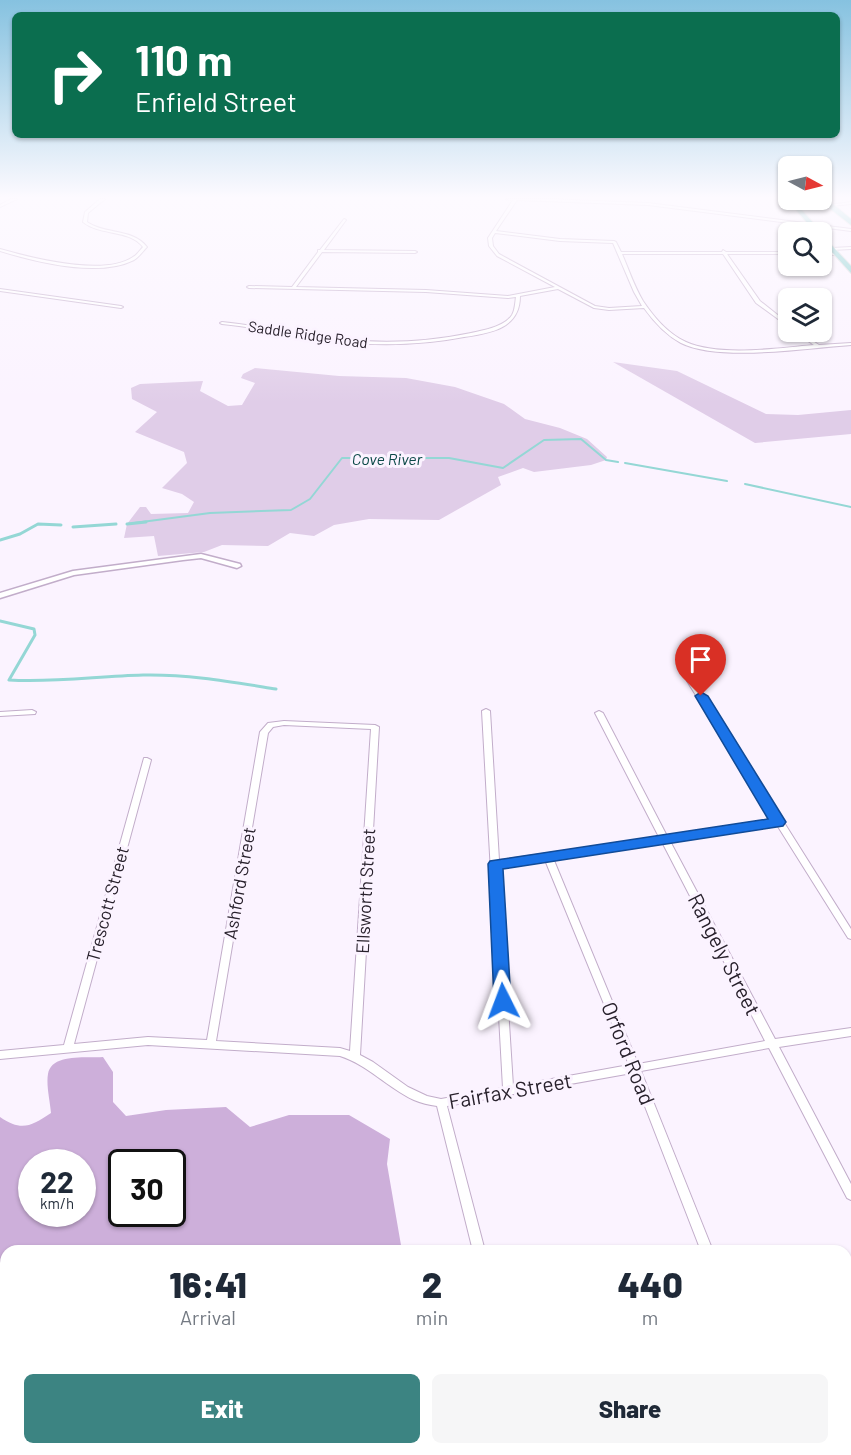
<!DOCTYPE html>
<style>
:root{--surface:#fff;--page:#f6f6f7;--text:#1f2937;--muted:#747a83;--accent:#3c8482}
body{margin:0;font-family:Barlow,sans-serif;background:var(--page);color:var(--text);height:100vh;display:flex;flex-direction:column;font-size:22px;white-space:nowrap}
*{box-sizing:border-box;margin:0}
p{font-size:20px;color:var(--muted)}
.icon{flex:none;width:33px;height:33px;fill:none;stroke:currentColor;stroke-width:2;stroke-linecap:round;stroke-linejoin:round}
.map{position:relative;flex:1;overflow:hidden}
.sheet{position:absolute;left:0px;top:1245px;width:852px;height:210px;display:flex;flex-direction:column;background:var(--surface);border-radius:18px 18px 0 0;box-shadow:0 2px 4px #0004}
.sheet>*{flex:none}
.top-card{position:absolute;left:12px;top:12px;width:828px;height:126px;border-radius:9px;box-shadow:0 2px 4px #0004;background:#0b6e4f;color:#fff;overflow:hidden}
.needle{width:39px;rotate:97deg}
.fabs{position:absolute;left:778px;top:156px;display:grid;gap:12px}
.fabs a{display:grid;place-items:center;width:54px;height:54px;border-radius:9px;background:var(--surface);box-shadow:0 2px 4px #0004;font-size:30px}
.speed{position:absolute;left:18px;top:1149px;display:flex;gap:12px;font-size:30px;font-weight:700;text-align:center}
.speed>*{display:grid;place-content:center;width:78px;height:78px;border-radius:50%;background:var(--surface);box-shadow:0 2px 4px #0004;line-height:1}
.speed small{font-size:15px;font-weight:400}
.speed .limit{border:3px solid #111;border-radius:9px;background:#fff;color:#111}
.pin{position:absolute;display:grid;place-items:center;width:51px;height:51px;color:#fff;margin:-62px -26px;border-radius:50% 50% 50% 0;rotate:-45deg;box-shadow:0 0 6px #0007}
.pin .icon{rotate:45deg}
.me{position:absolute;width:66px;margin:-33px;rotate:357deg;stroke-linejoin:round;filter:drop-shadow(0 0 4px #0008)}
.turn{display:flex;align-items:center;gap:21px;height:126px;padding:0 24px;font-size:27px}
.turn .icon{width:78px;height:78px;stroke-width:2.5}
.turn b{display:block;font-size:42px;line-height:51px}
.eta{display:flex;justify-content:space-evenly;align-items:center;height:102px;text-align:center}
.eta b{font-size:36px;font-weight:800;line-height:42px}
.cta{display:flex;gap:12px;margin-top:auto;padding:12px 24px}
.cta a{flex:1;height:69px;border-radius:9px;background:var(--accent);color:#fff;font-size:24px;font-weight:800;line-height:69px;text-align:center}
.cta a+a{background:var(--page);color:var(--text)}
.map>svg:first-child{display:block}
.green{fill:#e0cde8}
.forest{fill:#cdafda;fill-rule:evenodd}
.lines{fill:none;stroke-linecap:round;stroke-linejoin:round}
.stream-far1{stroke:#94d7d5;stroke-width:2}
.stream{stroke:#94d7d5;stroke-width:3}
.minor-casing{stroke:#c2adca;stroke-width:2}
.tertiary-casing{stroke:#c2adca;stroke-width:3}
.trunk-casing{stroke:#d8d7d9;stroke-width:2}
.minor{fill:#fff;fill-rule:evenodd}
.tertiary{fill:#fff;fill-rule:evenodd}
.trunk{fill:#6bc4c3;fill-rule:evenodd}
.route{fill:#1a73e8;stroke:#114b97;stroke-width:1.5}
.labels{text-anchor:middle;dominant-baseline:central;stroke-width:6;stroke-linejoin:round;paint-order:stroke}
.far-street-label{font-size:15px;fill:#28212c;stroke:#fbf3ff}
.far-water-label{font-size:16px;font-style:italic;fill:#0c4948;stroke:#fbf3ff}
.street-label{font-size:18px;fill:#28212c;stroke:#fbf3ff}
.near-street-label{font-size:21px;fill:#28212c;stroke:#fbf3ff}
</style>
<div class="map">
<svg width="851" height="1455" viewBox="0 0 851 1455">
<rect width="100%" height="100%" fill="#fbf3ff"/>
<g class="green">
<path d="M 613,362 L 677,371 L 766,414 L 798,415 L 851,410 L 851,434 L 755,443 Z"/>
<path d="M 255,368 L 339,376 L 406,378 L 455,387 L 504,404 L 525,419 L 560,428 L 587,439 L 607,457 L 606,460 L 591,465 L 534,472 L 523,468 L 498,477 L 501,485 L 439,520 L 369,519 L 334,525 L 314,536 L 290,533 L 268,546 L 222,545 L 204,552 L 158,556 L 154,536 L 124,538 L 127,524 L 140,507 L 146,507 L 151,514 L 188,513 L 194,502 L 182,494 L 162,488 L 187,463 L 184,452 L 135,432 L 157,412 L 132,399 L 131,388 L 140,384 L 203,381 L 200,391 L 228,406 L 242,405 L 255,383 L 241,378 L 243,374 Z"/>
</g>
<g class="forest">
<path d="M 103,1057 L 113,1072 L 113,1102 L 126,1116 L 166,1110 L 226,1107 L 250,1127 L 289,1115 L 349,1115 L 390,1139 L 387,1164 L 402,1251 L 6,1251 L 6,1315 L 0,1313 L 0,1117 C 22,1132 31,1126 51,1113 C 50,1101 46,1085 48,1074 C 51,1053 87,1058 103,1057 ZM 32,1162 L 82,1162 L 82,1214 L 32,1214 ZM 122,1162 L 172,1162 L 172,1214 L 122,1214 Z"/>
<path d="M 167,1449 L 496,1449 L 499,1455 L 166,1455 Z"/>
</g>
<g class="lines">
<g class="stream-far1">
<path d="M 625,463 L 727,481"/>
<path d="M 745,484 L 851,507"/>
<path d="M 134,523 L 210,513 L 291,510 L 310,499 L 342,458 L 449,458 L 503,468 L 544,440 L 581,439 L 606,460 L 618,462"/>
</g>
<g class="stream">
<path d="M 127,524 L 146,522"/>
<path d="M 73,527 L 116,524"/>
<path d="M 0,540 L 20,534 L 38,524 L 61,525"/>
<path d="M 0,621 L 34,629 L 35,635 L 9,680 C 54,683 98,676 143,675 C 188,674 232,682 276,689"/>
</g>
<g class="minor-casing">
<g id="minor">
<path d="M 11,199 L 17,199 L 0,207 L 0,205 Z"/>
<path d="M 100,199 L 105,199 L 88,213 L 87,222 C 106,235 132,228 147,247 C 143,251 139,257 134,260 C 98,278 36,262 0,251 L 0,249 C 32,258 104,277 133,257 C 137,255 140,250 143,247 C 129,229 100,236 83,222 L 85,212 Z"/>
<path d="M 506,199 L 547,199 L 648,203 L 851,229 L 851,231 L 648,205 L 517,200 L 496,231 L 560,239 L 614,241 L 616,242 L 621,252 L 722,252 L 723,250 L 726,252 L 789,252 L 789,254 L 727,254 L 760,301 L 789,324 L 789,327 L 756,303 L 723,254 L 622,254 C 629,270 634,286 643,301 C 653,316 668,334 686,342 C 720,357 778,348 814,345 L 795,332 L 799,332 L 819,345 L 851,343 L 851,345 C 807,348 719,362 681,343 C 666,335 654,322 644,308 L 609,310 L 594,308 L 558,289 L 520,296 C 520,329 490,333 464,337 C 423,345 381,346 340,342 C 301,337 262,328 222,324 L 220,323 L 222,322 C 261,326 300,335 339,339 C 383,344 428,342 471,333 C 484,330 504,327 512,315 C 515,310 515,303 516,297 L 508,298 L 426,292 L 249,288 L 247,287 L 249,286 L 292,287 L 318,252 L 318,250 L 320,250 L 344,219 L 346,220 L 324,250 L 415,251 L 417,252 L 415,253 L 322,252 L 296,287 L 426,290 L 508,296 L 555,287 L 497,256 L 489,246 L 488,238 L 513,200 ZM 495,233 L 560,241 L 613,243 L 634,292 L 642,306 L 609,308 L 595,306 L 499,254 L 493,246 L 492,238 Z"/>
<path d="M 851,202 L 851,204 L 831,206 L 829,205 Z"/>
<path d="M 851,247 L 851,249 L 832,250 L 830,249 L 832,248 Z"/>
<path d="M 822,253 L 837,253 L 839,254 L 837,255 L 822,255 Z"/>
<path d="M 0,289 L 121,306 L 123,307 L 121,308 L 0,291 Z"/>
<path d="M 688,679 L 691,679 L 695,681 L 851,929 L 851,939 L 848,938 L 777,825 L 670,841 L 775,1039 L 851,1028 L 851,1036 L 779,1047 L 851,1184 L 851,1200 L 847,1198 L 769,1048 L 641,1071 L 713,1251 L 701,1251 L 632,1073 L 447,1106 L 485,1251 L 473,1251 L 437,1106 C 429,1105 421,1103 414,1100 C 388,1088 368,1065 340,1056 L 148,1045 L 0,1059 L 0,1051 L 64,1045 L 144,758 L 147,758 L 151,760 L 74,1044 L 148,1037 L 207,1040 L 260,732 L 268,723 L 284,721 L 375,725 L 379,727 L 360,1055 L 373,1062 L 408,1087 L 427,1096 L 441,1099 L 503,1088 L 482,711 L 486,709 L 490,711 L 499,860 L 659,837 L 595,713 L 599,711 L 603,713 L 667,836 L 774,820 L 687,681 ZM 284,725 L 371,729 L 350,1051 L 340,1048 L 216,1041 L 268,733 L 273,727 ZM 662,842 L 765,1041 L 638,1064 L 553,858 ZM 545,860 L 629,1065 L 513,1086 L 499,866 Z"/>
<path d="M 32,710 L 36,712 L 35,714 L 0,716 L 0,712 Z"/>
<path d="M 851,1414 L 851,1426 L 846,1428 L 846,1416 Z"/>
<path d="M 529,1449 L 541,1449 L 543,1455 L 531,1455 Z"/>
<path d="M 725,1449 L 753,1449 L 752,1454 L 748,1455 L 720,1455 L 721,1450 Z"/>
</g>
</g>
<g class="tertiary-casing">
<path id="tertiary" d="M 201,554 L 240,564 L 241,566 L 237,568 L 201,558 L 183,560 L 74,575 L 0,598 L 0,593 L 73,571 Z"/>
</g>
<g class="trunk-casing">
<g id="trunk">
<path d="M 787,199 L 793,200 L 821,232 L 815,232 Z"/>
<path d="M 827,199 L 851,219 L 851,225 L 819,200 Z"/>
<path d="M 822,235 L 851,266 L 851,273 L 822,241 Z"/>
</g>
</g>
<use href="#minor" class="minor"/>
<use href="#tertiary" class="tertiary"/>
<use href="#trunk" class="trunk"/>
</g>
<linearGradient id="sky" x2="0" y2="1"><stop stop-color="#86c2e0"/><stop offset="0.49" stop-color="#fdfaff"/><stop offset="1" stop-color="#fdfaff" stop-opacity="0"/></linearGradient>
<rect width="851" height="403" fill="url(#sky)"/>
<path class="route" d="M 701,692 L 708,696 L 786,822 L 783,826 L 503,869 L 511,1001 L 509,1005 L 503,1007 L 497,1005 L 494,1001 L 488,864 L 490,861 L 768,819 L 695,696 Z"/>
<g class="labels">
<g class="far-street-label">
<text transform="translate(308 334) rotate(8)">Saddle Ridge Road</text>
</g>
<g class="far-water-label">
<text x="387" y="458">Cove River</text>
</g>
<g class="street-label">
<text transform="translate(239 883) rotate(-80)">Ashford Street</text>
<text transform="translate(365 891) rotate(-87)">Ellsworth Street</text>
<text transform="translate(107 904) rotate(-75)">Trescott Street</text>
</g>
<g class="near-street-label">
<text transform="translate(725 954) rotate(63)">Rangely Street</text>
<text transform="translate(629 1053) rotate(68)">Orford Road</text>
<text transform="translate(510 1090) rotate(-10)">Fairfax Street</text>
</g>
</g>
</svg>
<div class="fabs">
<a><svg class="needle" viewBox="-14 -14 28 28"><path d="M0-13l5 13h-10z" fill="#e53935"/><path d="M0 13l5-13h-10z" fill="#747a83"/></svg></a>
<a><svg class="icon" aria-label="search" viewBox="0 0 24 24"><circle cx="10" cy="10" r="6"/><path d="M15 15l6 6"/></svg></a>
<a><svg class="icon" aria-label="layers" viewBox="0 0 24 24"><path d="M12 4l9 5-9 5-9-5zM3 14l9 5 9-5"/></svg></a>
</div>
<div class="speed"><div>22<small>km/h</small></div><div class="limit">30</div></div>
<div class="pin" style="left:701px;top:696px;background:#d93025"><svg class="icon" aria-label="arrive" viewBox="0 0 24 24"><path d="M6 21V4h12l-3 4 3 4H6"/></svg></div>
<svg class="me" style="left:503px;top:1001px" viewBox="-20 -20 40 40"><path d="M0-17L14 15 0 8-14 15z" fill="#1a73e8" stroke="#fff" stroke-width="4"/></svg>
<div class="top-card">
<div class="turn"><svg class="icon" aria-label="right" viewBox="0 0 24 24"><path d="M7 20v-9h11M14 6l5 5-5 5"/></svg><div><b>110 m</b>Enfield Street</div></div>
</div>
<section class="sheet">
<div class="eta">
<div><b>16:41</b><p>Arrival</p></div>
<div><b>2</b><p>min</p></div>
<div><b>440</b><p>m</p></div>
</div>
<div class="cta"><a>Exit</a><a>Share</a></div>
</section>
</div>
